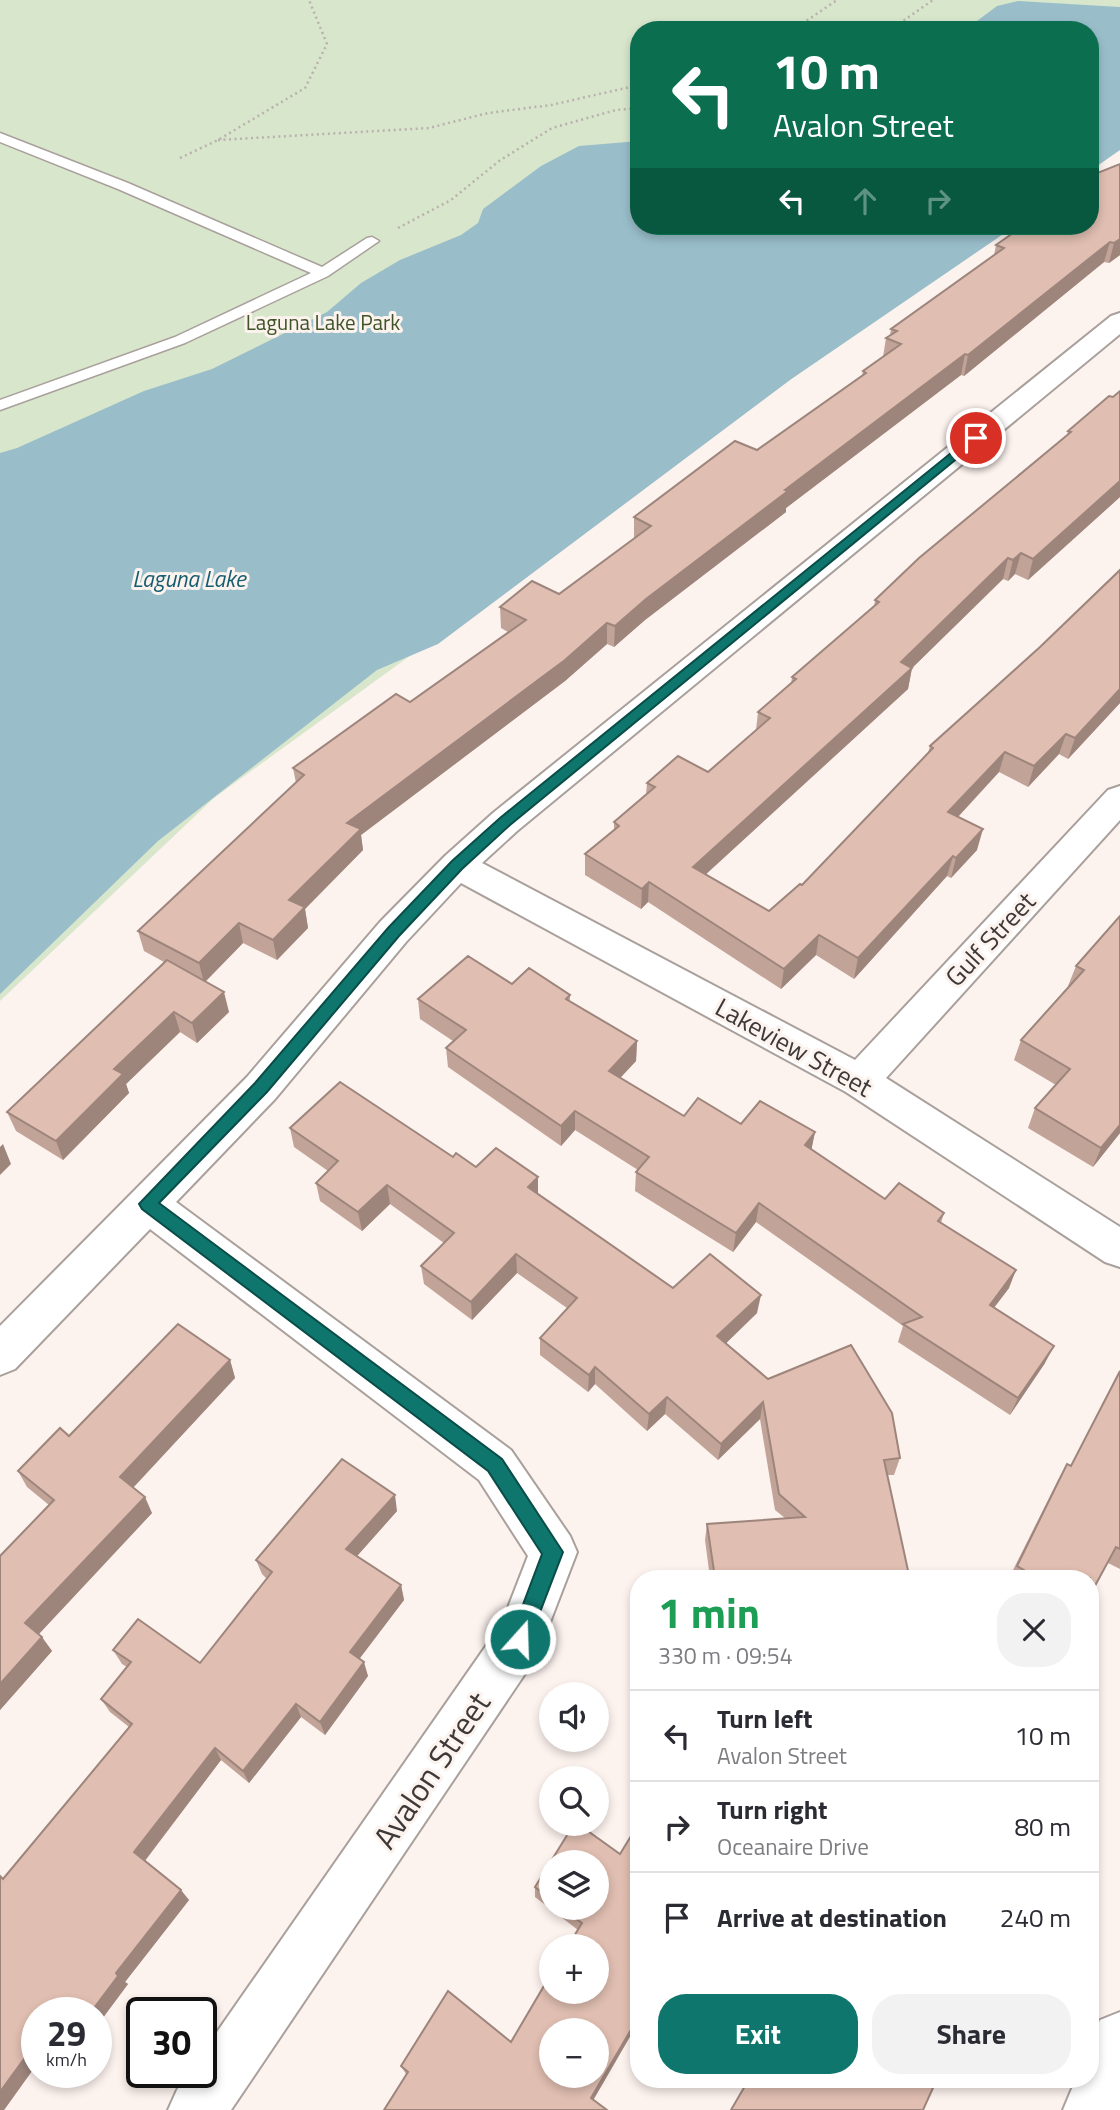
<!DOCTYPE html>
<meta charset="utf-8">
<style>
:root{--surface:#fff;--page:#f2f2f3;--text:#2b2b33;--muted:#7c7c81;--line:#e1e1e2;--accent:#0f766e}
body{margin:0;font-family:"Titillium Web",sans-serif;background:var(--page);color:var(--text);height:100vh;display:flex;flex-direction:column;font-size:26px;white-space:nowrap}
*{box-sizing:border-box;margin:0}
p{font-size:23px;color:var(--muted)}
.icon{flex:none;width:38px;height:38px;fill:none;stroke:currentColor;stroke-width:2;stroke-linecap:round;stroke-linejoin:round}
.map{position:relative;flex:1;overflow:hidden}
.drawer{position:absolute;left:630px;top:1570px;width:469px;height:518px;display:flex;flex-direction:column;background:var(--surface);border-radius:28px;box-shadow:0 4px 10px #0003}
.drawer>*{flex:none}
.hud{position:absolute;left:630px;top:21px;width:469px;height:214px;border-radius:28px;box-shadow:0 4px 10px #0003;background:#0b6e4f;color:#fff;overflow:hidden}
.buttons{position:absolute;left:539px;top:1682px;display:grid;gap:14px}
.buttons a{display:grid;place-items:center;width:70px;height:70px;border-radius:50%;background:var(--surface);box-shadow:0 4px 10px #0003;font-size:35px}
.speed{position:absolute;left:21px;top:1997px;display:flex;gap:14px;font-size:35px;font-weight:700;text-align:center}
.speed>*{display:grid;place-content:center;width:91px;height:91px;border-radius:50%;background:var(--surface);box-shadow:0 4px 10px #0003;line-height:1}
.speed small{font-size:18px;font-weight:400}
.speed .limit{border:4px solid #111;border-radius:10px;background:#fff;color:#111}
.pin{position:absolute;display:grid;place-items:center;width:60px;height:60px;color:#fff;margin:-30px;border:4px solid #fff;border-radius:50%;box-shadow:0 2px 7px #0007}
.me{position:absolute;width:77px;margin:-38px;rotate:20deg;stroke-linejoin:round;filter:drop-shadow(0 0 5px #0008)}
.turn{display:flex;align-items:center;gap:24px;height:147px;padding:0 28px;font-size:32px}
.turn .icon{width:91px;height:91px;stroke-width:2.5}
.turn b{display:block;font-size:49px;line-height:60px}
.lanes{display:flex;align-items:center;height:66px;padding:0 28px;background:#0003;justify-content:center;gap:35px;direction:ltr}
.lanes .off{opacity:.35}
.round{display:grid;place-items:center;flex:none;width:74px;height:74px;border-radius:28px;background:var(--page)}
.head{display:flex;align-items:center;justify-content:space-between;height:119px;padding:0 28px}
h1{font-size:42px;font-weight:700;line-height:52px;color:#1e9e55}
.primary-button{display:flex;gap:14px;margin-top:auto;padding:14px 28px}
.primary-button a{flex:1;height:80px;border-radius:28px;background:var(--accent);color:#fff;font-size:28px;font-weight:700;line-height:80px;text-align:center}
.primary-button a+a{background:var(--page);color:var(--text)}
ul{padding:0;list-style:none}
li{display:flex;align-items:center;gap:21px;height:91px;padding:0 28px;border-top:2px solid var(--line)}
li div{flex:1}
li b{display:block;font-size:26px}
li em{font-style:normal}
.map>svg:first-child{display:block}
.green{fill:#d8e6cc}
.water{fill:#99beca}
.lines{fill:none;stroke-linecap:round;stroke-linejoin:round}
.lane-casing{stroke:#a9a09c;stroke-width:3}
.street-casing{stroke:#a9a09c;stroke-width:4}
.path{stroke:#b9b1ae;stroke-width:2.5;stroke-dasharray:2 3.5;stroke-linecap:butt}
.lane{fill:#fff;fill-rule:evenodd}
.street{fill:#fff;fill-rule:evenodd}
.wall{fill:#c1a398;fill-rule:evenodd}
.shaded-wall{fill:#9d857c}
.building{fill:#e0beb1;stroke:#9d857c;stroke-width:2;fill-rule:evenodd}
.route{fill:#0f766e;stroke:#0a4d48;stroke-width:2}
.labels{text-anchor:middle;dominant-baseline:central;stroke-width:6;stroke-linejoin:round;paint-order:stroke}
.far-park-label{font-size:21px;fill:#3e5427;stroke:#fcf2ee}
.far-water-label{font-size:23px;font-style:italic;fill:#145d6f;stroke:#fcf2ee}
.street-label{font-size:26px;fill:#3d3938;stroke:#fcf2ee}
.near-street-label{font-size:32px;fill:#3d3938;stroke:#fcf2ee}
</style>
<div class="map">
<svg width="1120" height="2110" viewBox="0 0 1120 2110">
<rect width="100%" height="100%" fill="#fcf2ee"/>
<path class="green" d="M 0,0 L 1120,0 L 1120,149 L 1090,30 L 639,30 L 639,226 L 790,380 L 214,798 L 0,1001 Z"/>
<g class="water">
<path d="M 1018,1 L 1120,7 L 1120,150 L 1090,171 L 1090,30 L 965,30 L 997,6 Z"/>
<path d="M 639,141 L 639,226 L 1015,226 L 790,380 L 438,644 L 377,670 L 158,841 L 0,994 L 0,453 L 17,448 L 144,391 L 212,369 L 327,312 L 361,283 L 400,260 L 461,235 L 478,223 L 483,209 L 541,166 L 579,146 Z"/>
</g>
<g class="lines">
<g class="lane-casing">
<path id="lane" d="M 0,133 L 128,183 L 322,267 L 367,238 L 372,237 L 379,241 L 328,276 L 185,343 L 0,410 L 0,400 L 175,337 L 311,273 L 118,189 L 0,142 Z"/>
</g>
<g class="street-casing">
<g id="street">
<path d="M 1120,313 L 1120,334 L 517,831 L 482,863 L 855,1060 L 1108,790 L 1120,786 L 1120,820 L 886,1078 L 1120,1227 L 1120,1267 L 1105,1262 L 846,1092 L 461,883 L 406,942 L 275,1099 L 176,1202 L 511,1450 L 570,1536 L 577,1552 L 537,1656 L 231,2110 L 168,2110 L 177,2090 L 189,2072 L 201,2072 L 201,2055 L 502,1623 L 528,1556 L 479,1480 L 150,1229 L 15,1369 L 0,1375 L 0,1326 L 247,1077 L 380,922 L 445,856 L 493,813 L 1111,316 Z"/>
<path d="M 1120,2012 L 1120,2110 L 1063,2110 L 1076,2079 L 1090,2079 L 1090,2044 L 1100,2020 Z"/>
</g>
</g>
<g class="path">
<path d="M 793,30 L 837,0"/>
<path d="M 890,30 L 933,0"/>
<path d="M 218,140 L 429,128 L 488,113 L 551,105 L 639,85"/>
<path d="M 180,158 L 218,140 L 305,88 L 327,44 L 309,0"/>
<path d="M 398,228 L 451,200 L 499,161 L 552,128 L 616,110 L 639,108"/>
</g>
<use href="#lane" class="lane"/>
<use href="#street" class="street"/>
</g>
<g class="wall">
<path d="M 1090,176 L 1120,255 L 1109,263 L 1104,262 L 964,376 L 961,375 L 786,508 L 786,512 L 645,620 L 614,647 L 607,644 L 565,681 L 361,835 L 363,850 L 305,909 L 308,928 L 277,960 L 243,943 L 205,982 L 229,1012 L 197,1043 L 180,1032 L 126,1084 L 129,1093 L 63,1160 L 16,1131 L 7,1112 L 164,962 L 144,951 L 138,931 L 296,783 L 293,768 L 410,702 L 508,632 L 501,628 L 500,607 L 559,594 L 634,539 L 634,517 L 757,450 L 862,375 L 863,371 L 883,357 L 886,338 L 890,335 L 891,329 L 994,255 L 996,245 L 1090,226 Z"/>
<path d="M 1120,391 L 1120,497 L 1028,580 L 1015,574 L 1008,581 L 1003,579 L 912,668 L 908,689 L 706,874 L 769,911 L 802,885 L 928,753 L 930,746 L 1040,647 L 1120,570 L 1120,703 L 1068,759 L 1059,754 L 1028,787 L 999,772 L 958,817 L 977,850 L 951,878 L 947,876 L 854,979 L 816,955 L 781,989 L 648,902 L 641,909 L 585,875 L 585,854 L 614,830 L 614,822 L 646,795 L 647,783 L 708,772 L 756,730 L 758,712 L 791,684 L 792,677 L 874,607 L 875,600 L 1067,435 L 1068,431 Z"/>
<path d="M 1120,916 L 1120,1133 L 1093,1167 L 1028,1128 L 1035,1108 L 1056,1085 L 1014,1060 L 1021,1040 L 1069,987 L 1068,986 L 1076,966 Z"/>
<path d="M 512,984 L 570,995 L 570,1002 L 637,1041 L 636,1061 L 620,1078 L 684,1116 L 815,1132 L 811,1149 L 885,1199 L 944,1213 L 941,1223 L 1009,1288 L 994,1308 L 1045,1363 L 1010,1415 L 898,1342 L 903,1326 L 756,1222 L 733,1252 L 635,1191 L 636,1172 L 638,1170 L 575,1130 L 561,1146 L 448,1067 L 446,1048 L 453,1041 L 420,1019 L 418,999 Z"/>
<path d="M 290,1128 L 453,1157 L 538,1195 L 673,1288 L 757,1313 L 726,1343 L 768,1379 L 900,1458 L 894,1475 L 887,1475 L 909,1575 L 907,1578 L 710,1578 L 705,1540 L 707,1524 L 785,1518 L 775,1510 L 760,1419 L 718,1460 L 665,1414 L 647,1431 L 595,1384 L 588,1392 L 540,1355 L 540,1338 L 567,1308 L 517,1273 L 472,1320 L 424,1284 L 421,1266 L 444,1243 L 390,1204 L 362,1231 L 320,1201 L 316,1183 L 328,1171 L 294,1147 Z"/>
<path d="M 230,1360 L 235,1378 L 133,1488 L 152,1513 L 39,1634 L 52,1651 L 0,1710 L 0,1556 L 49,1505 L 27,1487 L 18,1471 L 69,1436 Z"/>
<path d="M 1120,1370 L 1120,1569 L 1108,1563 L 1090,1578 L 1009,1578 L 1058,1480 L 1067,1464 L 1071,1466 Z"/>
<path d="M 397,1511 L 357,1556 L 401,1585 L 404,1600 L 359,1659 L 368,1676 L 325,1735 L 301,1717 L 249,1783 L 221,1760 L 145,1861 L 189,1900 L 125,1982 L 128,1984 L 96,2027 L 96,2012 L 37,2012 L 37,2064 L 4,2110 L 0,2110 L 3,1879 L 129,1727 L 110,1712 L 101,1699 L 127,1667 L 122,1664 L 113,1650 L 200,1663 L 267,1579 L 262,1574 L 256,1560 Z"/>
<path d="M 639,1823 L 639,2021 L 593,2100 L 607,2110 L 384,2110 L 406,2074 L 401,2066 L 448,1991 L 511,2042 L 551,1974 L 551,1992 L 597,1992 L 597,1946 L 568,1946 L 578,1930 L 535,1897 L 535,1887 L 574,1824 L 578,1824 L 620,1854 ZM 551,1862 L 597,1862 L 597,1908 L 551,1908 ZM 551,2030 L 597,2030 L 597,2076 L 551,2076 Z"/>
</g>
<g class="shaded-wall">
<path d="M 1120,239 L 1120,255 L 1109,263 L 1114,243 Z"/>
<path d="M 1110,242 L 1104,262 L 964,376 L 968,355 Z"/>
<path d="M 965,354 L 961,375 L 786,508 L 786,512 L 645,620 L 614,647 L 615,626 L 646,599 L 785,490 Z"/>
<path d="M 1120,481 L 1120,497 L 1028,580 L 1033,559 Z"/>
<path d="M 1021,553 L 1015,574 L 1008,581 L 1013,560 Z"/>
<path d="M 1008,558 L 1003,579 L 907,673 L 912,668 L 908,689 L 692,887 L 693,867 Z"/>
<path d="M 607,623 L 607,644 L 565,681 L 361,835 L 363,850 L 305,909 L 308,928 L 277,960 L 273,940 L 289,900 L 347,823 Z"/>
<path d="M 1120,689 L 1120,703 L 1068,759 L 1075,738 Z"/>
<path d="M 1066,734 L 1059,754 L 1028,787 L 1034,766 Z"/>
<path d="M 1005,752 L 999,772 L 943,833 L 948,812 Z"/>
<path d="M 983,829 L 977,850 L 951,878 L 956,858 Z"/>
<path d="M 953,856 L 947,876 L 854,979 L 858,958 Z"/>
<path d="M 649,882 L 648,902 L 641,909 L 642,889 Z"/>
<path d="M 239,923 L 243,943 L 204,983 L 199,963 Z"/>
<path d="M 819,935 L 816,955 L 781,989 L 784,969 Z"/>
<path d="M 224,992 L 229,1012 L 197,1043 L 192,1023 Z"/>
<path d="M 174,1012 L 180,1032 L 126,1084 L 129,1093 L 63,1160 L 56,1141 L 114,1069 Z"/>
<path d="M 637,1041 L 636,1061 L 608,1091 L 609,1071 Z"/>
<path d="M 575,1111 L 575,1130 L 561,1146 L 561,1126 Z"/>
<path d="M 1120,1125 L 1120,1133 L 1093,1167 L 1101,1148 Z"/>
<path d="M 815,1132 L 811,1152 L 805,1145 Z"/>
<path d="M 3,1144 L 11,1164 L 0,1175 L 0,1147 Z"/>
<path d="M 538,1177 L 538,1196 L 528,1187 Z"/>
<path d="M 387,1185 L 390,1204 L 362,1231 L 358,1212 Z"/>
<path d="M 759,1203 L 756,1222 L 733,1252 L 736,1233 Z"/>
<path d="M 516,1254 L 517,1273 L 472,1320 L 471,1302 Z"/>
<path d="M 1016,1270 L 1009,1288 L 982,1323 L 990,1305 Z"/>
<path d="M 761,1295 L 757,1313 L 715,1354 L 717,1336 Z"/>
<path d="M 1054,1346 L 1045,1363 L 1010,1415 L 1018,1398 Z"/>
<path d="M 230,1360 L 235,1378 L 128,1493 L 120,1477 Z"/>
<path d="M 595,1367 L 595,1384 L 588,1392 L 589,1375 Z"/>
<path d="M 667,1397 L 665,1414 L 647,1431 L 649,1414 Z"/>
<path d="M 763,1402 L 760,1419 L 718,1460 L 721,1444 Z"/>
<path d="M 395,1495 L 397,1511 L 350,1564 L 346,1549 Z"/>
<path d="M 145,1497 L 152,1513 L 36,1637 L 25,1623 Z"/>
<path d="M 401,1585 L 404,1600 L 354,1666 L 350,1652 Z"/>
<path d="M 42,1637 L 52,1651 L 0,1710 L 0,1684 Z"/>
<path d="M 364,1662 L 368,1676 L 325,1735 L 320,1722 Z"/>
<path d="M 296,1704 L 301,1717 L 249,1783 L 243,1771 Z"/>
<path d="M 215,1748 L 221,1760 L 143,1863 L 134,1852 Z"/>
<path d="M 181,1890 L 189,1900 L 125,1982 L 128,1984 L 96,2027 L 96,2012 L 91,2012 L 116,1973 Z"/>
<path d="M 639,2016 L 639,2021 L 591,2104 L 591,2098 Z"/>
<path d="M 37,2041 L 37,2064 L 4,2110 L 0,2110 L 0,2092 Z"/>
</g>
<g class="building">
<path d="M 1120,164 L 1120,239 L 1114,243 L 1110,242 L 968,355 L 965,354 L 785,490 L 788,491 L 646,599 L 615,626 L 607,623 L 565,660 L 347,823 L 361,829 L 289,900 L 305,907 L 273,940 L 239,923 L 199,963 L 138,931 L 304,775 L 293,768 L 396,694 L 410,702 L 526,620 L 500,607 L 532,581 L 559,594 L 651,526 L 634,517 L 735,441 L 757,450 L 866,373 L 863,371 L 901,344 L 886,338 L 897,331 L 891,329 L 1004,248 L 996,245 L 1023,226 L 1090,226 L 1090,176 Z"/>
<path d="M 1120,391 L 1120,481 L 1033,559 L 1021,553 L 1013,560 L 1008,558 L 901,662 L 912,668 L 693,867 L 769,911 L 800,884 L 802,885 L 933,748 L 930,746 L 1040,647 L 1120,570 L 1120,689 L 1075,738 L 1066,734 L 1034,766 L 1005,752 L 948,812 L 983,829 L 956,858 L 953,856 L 858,958 L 819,935 L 784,969 L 649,882 L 642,889 L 585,854 L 619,826 L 614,822 L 655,787 L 647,783 L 678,756 L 708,772 L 770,718 L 758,712 L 796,679 L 792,677 L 879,602 L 875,600 L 919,558 L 1071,432 L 1068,431 L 1109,396 L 1113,397 Z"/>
<path d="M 1120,916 L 1120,1125 L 1101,1148 L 1035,1108 L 1070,1069 L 1021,1040 L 1084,970 L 1076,966 Z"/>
<path d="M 468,956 L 512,984 L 529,968 L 570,995 L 566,999 L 637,1041 L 609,1071 L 684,1116 L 698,1098 L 741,1124 L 760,1101 L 815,1132 L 805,1145 L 885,1199 L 899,1183 L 944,1213 L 938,1221 L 1016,1270 L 990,1305 L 1054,1346 L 1018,1398 L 903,1324 L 922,1317 L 759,1203 L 736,1233 L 636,1172 L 649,1157 L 575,1111 L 561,1126 L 446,1048 L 466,1030 L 418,999 Z"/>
<path d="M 167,960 L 224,992 L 192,1023 L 174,1012 L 114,1069 L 123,1074 L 56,1141 L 7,1112 Z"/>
<path d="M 340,1082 L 453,1157 L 456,1153 L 476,1167 L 496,1148 L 538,1177 L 528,1187 L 673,1288 L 710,1254 L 761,1295 L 717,1336 L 768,1379 L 851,1345 L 892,1413 L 900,1458 L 884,1460 L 909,1575 L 868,1578 L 715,1578 L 707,1524 L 805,1517 L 779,1494 L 763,1402 L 721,1444 L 667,1397 L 649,1414 L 595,1367 L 589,1375 L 540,1338 L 577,1298 L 516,1254 L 471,1302 L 421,1266 L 454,1233 L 387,1185 L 358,1212 L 316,1183 L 338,1161 L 290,1128 Z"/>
<path d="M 178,1324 L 230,1360 L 120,1477 L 145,1497 L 25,1623 L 42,1637 L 0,1684 L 0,1556 L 54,1500 L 18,1471 L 60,1428 L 69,1436 Z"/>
<path d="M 1120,1371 L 1120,1549 L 1116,1547 L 1090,1595 L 1090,1578 L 1019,1578 L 1024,1570 L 1017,1566 L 1067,1464 L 1071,1466 Z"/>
<path d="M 342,1459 L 395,1495 L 346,1549 L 401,1585 L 350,1652 L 364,1662 L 320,1722 L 296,1704 L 243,1771 L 215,1748 L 134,1852 L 181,1890 L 116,1973 L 118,1976 L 91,2012 L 37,2012 L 37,2041 L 0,2092 L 0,1876 L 3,1879 L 132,1724 L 101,1699 L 131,1662 L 113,1650 L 138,1619 L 200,1663 L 272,1572 L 256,1560 Z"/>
<path d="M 1090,1753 L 1096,1756 L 1090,1769 Z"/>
<path d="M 639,1823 L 639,2016 L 591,2098 L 607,2110 L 384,2110 L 408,2072 L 401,2066 L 448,1991 L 511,2042 L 551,1974 L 551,1992 L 597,1992 L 597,1946 L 568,1946 L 582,1923 L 561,1908 L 597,1908 L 597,1862 L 551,1862 L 551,1900 L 535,1887 L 574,1824 L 578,1824 L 620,1854 ZM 551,2030 L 597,2030 L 597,2076 L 551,2076 Z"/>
<path d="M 749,2079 L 937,2079 L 923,2110 L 731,2110 Z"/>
</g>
<path class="route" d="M 972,436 L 982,438 L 510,825 L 462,869 L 399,936 L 267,1092 L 159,1203 L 502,1459 L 563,1552 L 527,1646 L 520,1649 L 513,1646 L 510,1639 L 542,1554 L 488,1471 L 142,1209 L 139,1204 L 255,1083 L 388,928 L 452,861 L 500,818 Z"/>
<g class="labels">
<g class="far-park-label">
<text x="323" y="322">Laguna Lake Park</text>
</g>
<g class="far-water-label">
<text x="189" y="578">Laguna Lake</text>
</g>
<g class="street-label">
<text transform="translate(990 939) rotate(-47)">Gulf Street</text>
<text transform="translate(794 1047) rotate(29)">Lakeview Street</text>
</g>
<g class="near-street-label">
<text transform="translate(431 1770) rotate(-56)">Avalon Street</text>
</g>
</g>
</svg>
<div class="buttons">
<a><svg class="icon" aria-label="sound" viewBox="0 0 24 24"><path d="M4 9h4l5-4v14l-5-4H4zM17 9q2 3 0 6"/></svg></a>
<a><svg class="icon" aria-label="search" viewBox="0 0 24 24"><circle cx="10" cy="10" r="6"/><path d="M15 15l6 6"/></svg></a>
<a><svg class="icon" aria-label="layers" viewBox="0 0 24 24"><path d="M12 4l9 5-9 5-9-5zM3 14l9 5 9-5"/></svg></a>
<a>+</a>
<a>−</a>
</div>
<div class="speed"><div>29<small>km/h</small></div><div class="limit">30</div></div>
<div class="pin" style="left:976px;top:438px;background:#d93025"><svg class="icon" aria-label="arrive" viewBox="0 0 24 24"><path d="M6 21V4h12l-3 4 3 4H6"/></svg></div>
<svg class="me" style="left:520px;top:1639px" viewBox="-20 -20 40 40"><circle r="17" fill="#0f766e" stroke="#fff" stroke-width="3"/><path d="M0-11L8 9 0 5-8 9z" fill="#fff"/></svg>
<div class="hud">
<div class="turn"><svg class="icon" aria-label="left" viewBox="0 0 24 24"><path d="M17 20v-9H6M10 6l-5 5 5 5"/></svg><div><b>10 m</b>Avalon Street</div></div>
<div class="lanes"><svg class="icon" aria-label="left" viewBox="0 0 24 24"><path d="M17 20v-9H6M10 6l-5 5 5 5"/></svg><svg class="icon off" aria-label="ahead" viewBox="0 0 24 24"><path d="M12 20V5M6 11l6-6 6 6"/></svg><svg class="icon off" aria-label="right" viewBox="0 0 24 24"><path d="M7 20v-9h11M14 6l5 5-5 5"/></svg></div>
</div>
<section class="drawer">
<div class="head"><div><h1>1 min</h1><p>330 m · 09:54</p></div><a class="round"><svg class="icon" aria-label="close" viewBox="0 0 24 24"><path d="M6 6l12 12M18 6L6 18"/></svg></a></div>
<ul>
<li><svg class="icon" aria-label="left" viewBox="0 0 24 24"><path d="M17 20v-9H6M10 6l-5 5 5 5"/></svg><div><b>Turn left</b><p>Avalon Street</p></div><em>10 m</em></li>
<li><svg class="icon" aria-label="right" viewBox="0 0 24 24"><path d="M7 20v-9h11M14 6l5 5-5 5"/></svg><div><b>Turn right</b><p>Oceanaire Drive</p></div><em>80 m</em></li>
<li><svg class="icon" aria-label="arrive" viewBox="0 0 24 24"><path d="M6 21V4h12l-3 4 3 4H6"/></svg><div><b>Arrive at destination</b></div><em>240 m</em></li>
</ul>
<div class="primary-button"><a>Exit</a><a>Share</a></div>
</section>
</div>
